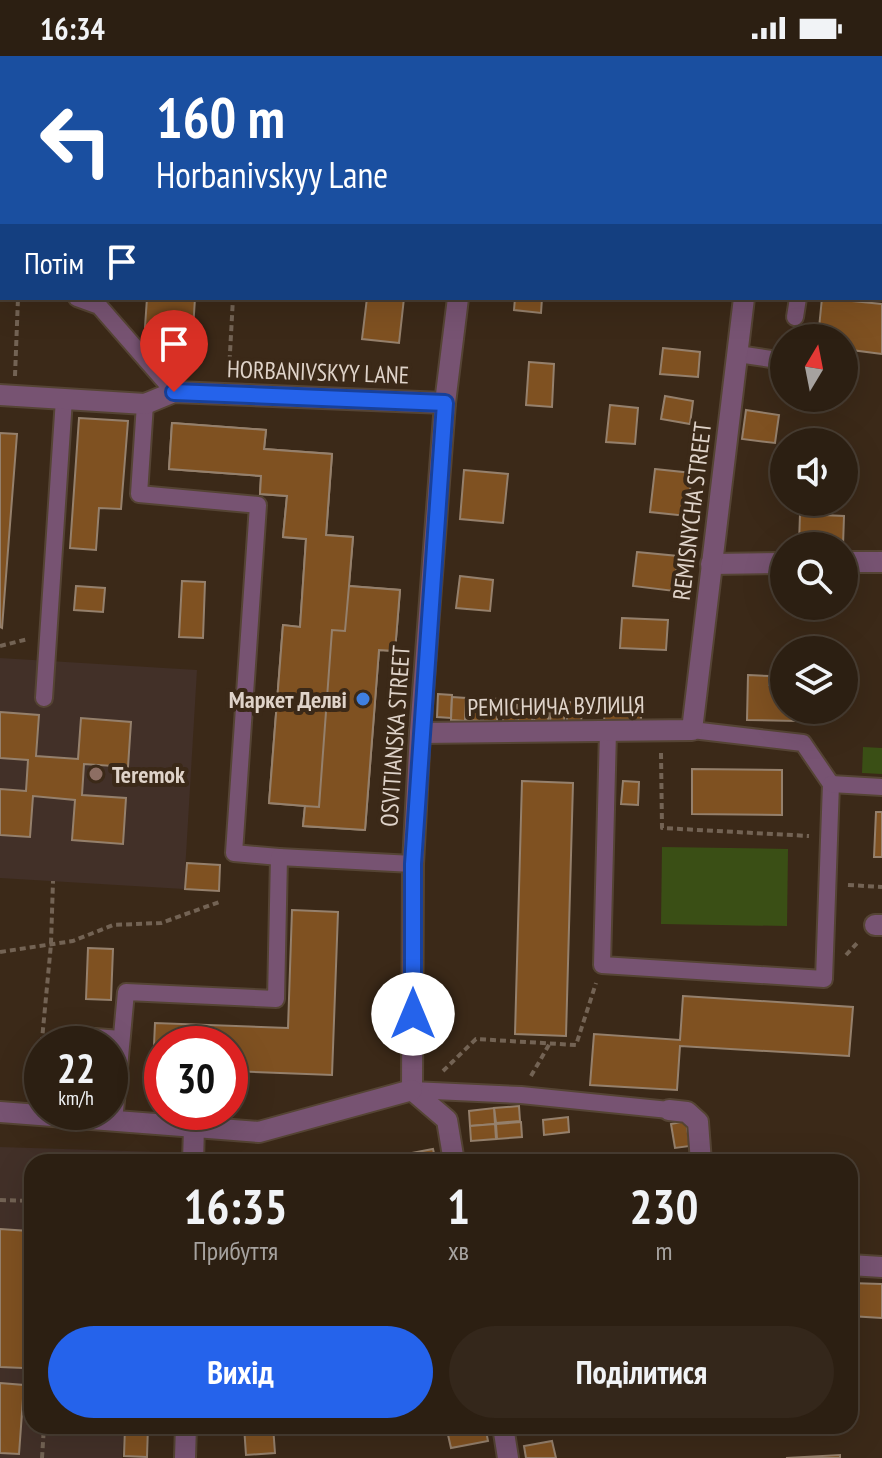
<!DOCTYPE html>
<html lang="uk">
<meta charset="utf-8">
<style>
:root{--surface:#2c1f12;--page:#34271b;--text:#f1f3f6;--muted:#a6a29f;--line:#483d32;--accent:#2563eb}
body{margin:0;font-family:"PT Sans Narrow",sans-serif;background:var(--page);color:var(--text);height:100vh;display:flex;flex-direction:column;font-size:30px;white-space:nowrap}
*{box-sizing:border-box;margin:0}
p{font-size:26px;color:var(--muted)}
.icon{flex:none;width:44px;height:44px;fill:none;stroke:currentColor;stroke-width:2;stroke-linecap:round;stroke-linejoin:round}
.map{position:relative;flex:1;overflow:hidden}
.details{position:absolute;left:24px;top:1098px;width:834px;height:280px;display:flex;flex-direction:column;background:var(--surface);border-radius:24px;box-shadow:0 8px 32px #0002,0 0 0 2px var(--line)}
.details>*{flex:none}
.top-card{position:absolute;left:0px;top:0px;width:882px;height:244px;box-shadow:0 8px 32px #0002,0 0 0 2px var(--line);background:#1a4fa0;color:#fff;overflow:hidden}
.needle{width:52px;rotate:10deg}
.fabs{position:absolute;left:770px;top:268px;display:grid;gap:16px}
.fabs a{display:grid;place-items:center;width:88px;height:88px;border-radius:50%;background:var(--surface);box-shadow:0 8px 32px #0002,0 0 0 2px var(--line);font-size:40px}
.speed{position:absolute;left:24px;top:970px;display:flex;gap:16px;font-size:40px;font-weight:700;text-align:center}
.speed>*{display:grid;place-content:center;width:104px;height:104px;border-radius:50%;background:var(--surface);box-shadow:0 8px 32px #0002,0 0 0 2px var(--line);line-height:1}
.speed small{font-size:20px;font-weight:400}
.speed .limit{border:12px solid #d22;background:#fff;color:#111}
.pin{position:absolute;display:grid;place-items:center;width:68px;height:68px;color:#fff;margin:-82px -34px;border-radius:50% 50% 50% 0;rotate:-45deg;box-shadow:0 0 8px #0007}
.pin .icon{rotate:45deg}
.me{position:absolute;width:88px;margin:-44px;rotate:0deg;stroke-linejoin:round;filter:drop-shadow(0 0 6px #0008)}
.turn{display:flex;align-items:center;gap:28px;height:168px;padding:0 24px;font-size:36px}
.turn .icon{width:104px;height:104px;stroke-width:2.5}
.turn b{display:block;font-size:56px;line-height:68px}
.then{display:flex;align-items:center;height:76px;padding:0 24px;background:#0003;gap:16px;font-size:30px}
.eta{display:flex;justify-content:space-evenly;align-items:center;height:136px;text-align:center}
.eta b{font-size:48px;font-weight:600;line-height:56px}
.action{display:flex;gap:16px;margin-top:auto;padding:16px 24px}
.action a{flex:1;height:92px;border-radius:48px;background:var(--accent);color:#fff;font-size:32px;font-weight:600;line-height:92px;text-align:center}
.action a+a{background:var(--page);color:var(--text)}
.status{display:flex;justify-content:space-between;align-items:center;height:56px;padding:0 40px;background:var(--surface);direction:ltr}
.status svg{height:22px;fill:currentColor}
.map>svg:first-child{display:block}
.education{fill:#423028}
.green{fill:#3a4f15}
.building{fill:#7f5121;stroke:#95806c;stroke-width:2}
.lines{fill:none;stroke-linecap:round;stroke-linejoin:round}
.lane-casing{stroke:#554434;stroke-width:20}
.street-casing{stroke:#554434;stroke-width:24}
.secondary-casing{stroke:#554434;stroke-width:24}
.path{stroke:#736354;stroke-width:4;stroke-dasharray:6 4;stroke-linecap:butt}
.lane{stroke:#775372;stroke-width:16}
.street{stroke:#775372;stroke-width:20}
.secondary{stroke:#a06799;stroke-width:20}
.route-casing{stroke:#184099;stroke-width:20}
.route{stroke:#2563eb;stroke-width:14}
.shop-dot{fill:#3f7fe0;stroke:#3b2918;stroke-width:3}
.education-dot{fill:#8d6e63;stroke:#3b2918;stroke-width:3}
.labels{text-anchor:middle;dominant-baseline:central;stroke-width:8;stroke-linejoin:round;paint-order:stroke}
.street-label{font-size:24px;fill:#dfd3c9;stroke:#3b2918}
.poi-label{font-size:24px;font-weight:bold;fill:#dfd3c9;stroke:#3b2918;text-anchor:end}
</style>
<div class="status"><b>16:34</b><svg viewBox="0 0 49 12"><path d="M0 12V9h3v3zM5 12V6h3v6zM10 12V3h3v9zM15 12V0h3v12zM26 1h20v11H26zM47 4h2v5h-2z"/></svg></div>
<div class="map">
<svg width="882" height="1402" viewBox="0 0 882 1402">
<rect width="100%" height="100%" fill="#3b2918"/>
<g class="education">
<path d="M 0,602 L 197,614 L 184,833 L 0,822 Z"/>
<path d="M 0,1091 L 160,1096 L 160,1106 L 32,1106 L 32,1370 L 124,1370 L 122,1402 L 0,1402 Z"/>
</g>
<g class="green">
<path d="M 863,691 L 882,692 L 882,718 L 862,717 Z"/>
<path d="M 662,791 L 788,793 L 787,870 L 661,868 Z"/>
</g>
<g class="building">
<rect x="121" y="0" width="37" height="2"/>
<rect x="206" y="0" width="43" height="2"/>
<rect x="537" y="0" width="37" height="2"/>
<rect x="0" y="108" width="2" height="77"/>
<path d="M 147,242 L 195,242 L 193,274 L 145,271 Z"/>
<path d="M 367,242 L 404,242 L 399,287 L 362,283 Z"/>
<path d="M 515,242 L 542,242 L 541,257 L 514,254 Z"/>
<path d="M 822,242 L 882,248 L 882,298 L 844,293 L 844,282 L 818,282 Z"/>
<path d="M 663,292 L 700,296 L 698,321 L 660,318 Z"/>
<path d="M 529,306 L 554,308 L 552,351 L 526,349 Z"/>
<path d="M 665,340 L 693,345 L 690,368 L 661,363 Z"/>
<path d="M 610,349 L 638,352 L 635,388 L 606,386 Z"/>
<path d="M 746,354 L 779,359 L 775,387 L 742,383 Z"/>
<path d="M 79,362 L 128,365 L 121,453 L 99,452 L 96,494 L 70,492 Z"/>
<path d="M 172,367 L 266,374 L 264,393 L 332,398 L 326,479 L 353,481 L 345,575 L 332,574 L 319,751 L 269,747 L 283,569 L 300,571 L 306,483 L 283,481 L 287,440 L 260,438 L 261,420 L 169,413 Z"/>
<path d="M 172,367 L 266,374 L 264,393 L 332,398 L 326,479 L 353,481 L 349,530 L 400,534 L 395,595 L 379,594 L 365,774 L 303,770 L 305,750 L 269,747 L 283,569 L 300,571 L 306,483 L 283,481 L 287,440 L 260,438 L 261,420 L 169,413 Z"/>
<path d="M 0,377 L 17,378 L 2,572 L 0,571 Z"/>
<path d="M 655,413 L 692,417 L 687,460 L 650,456 Z"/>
<path d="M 464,414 L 508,418 L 503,467 L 460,463 Z"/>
<path d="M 800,458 L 844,460 L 843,490 L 799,488 Z"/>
<path d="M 637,496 L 678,500 L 674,535 L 633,530 Z"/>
<path d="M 460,520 L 493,524 L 490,555 L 456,552 Z"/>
<path d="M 182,525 L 205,526 L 203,582 L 179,581 Z"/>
<path d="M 76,530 L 105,532 L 103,556 L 74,554 Z"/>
<path d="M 349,530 L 400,534 L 395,595 L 379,594 L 365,774 L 303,770 L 305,750 L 319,751 L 332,574 L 345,575 Z"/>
<path d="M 622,562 L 668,564 L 666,594 L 620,592 Z"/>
<path d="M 748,619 L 769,620 L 769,629 L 784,629 L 784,654 L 797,654 L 797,665 L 747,664 Z"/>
<path d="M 438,638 L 452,639 L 451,662 L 437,661 Z"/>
<path d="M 452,641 L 466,642 L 465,665 L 451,664 Z"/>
<path d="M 467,642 L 481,642 L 481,665 L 467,664 Z"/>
<path d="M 484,642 L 498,643 L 497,665 L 483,665 Z"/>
<path d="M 503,645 L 517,646 L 516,669 L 503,668 Z"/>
<path d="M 519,645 L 533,645 L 532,668 L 518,667 Z"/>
<path d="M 535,645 L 549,646 L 548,668 L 534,668 Z"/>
<path d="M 605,645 L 641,646 L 641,669 L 604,668 Z"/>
<path d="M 551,646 L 565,646 L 564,669 L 550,669 Z"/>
<path d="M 567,646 L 582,647 L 581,670 L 567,669 Z"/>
<path d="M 0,656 L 39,659 L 36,700 L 78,703 L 81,662 L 131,666 L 128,711 L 84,708 L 82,739 L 126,742 L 123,788 L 72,784 L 75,744 L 33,740 L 30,781 L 0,779 L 0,733 L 26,735 L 28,704 L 0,702 Z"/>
<path d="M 692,713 L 782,714 L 782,759 L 692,758 Z"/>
<path d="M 522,725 L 573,727 L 566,980 L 515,978 Z"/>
<path d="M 623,725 L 639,726 L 638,749 L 621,748 Z"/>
<path d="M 876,756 L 882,756 L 882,801 L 874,801 Z"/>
<path d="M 187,807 L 220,809 L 219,835 L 185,833 Z"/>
<path d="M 292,854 L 338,856 L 332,1019 L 230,1015 L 230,988 L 162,988 L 162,1013 L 153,1012 L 155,967 L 288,972 Z"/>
<path d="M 88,892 L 113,893 L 111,944 L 86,943 Z"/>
<path d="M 683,940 L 853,951 L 849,1000 L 680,990 L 677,1034 L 590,1029 L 594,978 L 680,984 Z"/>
<path d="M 519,1050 L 520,1065 L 496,1067 L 494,1052 Z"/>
<path d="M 494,1052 L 495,1068 L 470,1070 L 469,1055 Z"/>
<path d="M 568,1061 L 569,1076 L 544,1079 L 543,1064 Z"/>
<path d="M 686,1065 L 690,1090 L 675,1092 L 671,1068 Z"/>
<path d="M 521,1066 L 522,1081 L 497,1083 L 496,1068 Z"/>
<path d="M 495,1068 L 496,1083 L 471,1085 L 470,1070 Z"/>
<path d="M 433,1093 L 436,1106 L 402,1106 L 401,1099 Z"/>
<path d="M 0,1173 L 29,1175 L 23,1312 L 0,1311 Z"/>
<path d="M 850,1227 L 882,1228 L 882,1262 L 850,1260 Z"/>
<path d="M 0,1327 L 24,1329 L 19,1398 L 0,1397 Z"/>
<path d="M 125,1370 L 148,1370 L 147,1401 L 124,1400 Z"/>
<path d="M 244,1370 L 273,1370 L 275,1397 L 246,1399 Z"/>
<path d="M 446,1370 L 485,1370 L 488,1385 L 451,1392 Z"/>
<path d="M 552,1385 L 556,1402 L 526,1402 L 524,1390 Z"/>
<path d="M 840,1399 L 840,1402 L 786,1402 Z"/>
</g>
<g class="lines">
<g class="lane-casing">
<g id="lane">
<path d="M 0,214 L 2,215"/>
<path d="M 77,242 L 99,250 L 174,336"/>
<path d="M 795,261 L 798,242"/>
<path d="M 738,298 L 784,305"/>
<path d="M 844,314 L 847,315"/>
<path d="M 145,348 L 139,438 L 258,449 L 234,797 L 279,801"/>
<path d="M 44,642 L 64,343"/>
<path d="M 608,675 L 602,909 L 824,923 L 831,728 L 803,687 L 692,674"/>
<path d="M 831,728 L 882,731"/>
<path d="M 95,981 L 121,983"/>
<path d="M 412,1034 L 521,1039 L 669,1054"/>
<path d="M 114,1066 L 126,936 L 276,943 L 279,801 L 413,808"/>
</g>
</g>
<g class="street-casing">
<g id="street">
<path d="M 774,2 L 774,0"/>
<path d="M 0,339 L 145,348 L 174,336 L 445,347"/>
<path d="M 844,506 L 882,506"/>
<path d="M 711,508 L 784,507"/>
<path d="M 420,677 L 692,674 L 744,242"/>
<path d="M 875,869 L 882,869"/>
<path d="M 412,1034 L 413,808 L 420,677 L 445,347 L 458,242"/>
<path d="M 412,1034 L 447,1064 L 454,1106"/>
<path d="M 669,1054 L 687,1056 L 698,1066 L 701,1106"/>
<path d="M 0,1056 L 259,1076 L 412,1034"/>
<path d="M 193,1106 L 194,1071"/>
<path d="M 850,1209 L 882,1211"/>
<path d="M 503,1370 L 508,1402"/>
<path d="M 185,1402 L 186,1370"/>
</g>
</g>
<g class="secondary-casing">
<g id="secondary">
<path d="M 880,10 L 882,10"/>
<path d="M 0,47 L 2,47"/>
</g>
</g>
<g class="path">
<path d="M 229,315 L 233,242"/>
<path d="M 15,320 L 18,242"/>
<path d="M 0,590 L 28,583"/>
<path d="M 661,697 L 662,772 L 809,780"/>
<path d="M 848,829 L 882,831"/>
<path d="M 0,896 L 73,885 L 113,869 L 161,867 L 222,845"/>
<path d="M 846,899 L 859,885"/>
<path d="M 443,1015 L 476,983 L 576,989 L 596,927"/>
<path d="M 531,1020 L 550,987"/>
<path d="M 37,1037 L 51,888 L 53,825"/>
<path d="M 0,1144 L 32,1145"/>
<path d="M 42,1402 L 44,1370"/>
</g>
<use href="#lane" class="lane"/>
<use href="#street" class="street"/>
<use href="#secondary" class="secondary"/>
</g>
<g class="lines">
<g class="route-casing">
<path id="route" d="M 174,336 L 445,347 L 413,808 L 413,958"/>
</g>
<use href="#route" class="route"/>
</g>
<circle class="shop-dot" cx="363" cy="643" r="8"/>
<circle class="education-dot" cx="96" cy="718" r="8"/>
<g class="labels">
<g class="street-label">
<text transform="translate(318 316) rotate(2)">HORBANIVSKYY LANE</text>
<text transform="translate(692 455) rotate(-83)">REMISNYCHA STREET</text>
<text transform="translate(556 650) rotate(-1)">РЕМІСНИЧА ВУЛИЦЯ</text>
<text transform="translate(395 680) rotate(-86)">OSVITIANSKA STREET</text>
</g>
<g class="poi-label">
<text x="347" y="643">Маркет Делві</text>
<text x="112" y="718" text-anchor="start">Teremok</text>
</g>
</g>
</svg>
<div class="fabs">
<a><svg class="needle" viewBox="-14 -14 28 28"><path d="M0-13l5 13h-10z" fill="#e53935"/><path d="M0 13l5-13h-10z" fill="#a6a29f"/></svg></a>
<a><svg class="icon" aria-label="sound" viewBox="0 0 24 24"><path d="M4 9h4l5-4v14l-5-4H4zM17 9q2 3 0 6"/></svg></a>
<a><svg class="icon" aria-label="search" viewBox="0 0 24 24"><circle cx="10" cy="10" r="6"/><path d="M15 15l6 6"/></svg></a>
<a><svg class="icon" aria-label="layers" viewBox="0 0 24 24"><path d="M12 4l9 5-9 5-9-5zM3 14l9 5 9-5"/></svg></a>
</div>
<div class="speed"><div>22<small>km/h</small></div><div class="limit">30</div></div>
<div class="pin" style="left:174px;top:336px;background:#d93025"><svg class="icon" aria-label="arrive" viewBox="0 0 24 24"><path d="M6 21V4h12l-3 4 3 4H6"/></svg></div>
<svg class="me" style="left:413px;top:958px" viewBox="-20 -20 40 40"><circle r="19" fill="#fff"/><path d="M0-13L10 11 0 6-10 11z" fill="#2563eb"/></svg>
<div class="top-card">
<div class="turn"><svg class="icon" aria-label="left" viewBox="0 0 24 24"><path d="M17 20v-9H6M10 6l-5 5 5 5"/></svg><div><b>160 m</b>Horbanivskyy Lane</div></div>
<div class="then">Потім<svg class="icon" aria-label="arrive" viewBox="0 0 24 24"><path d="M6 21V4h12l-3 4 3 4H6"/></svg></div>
</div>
<section class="details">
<div class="eta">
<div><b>16:35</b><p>Прибуття</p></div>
<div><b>1</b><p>хв</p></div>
<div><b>230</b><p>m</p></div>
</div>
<div class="action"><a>Вихід</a><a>Поділитися</a></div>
</section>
</div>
